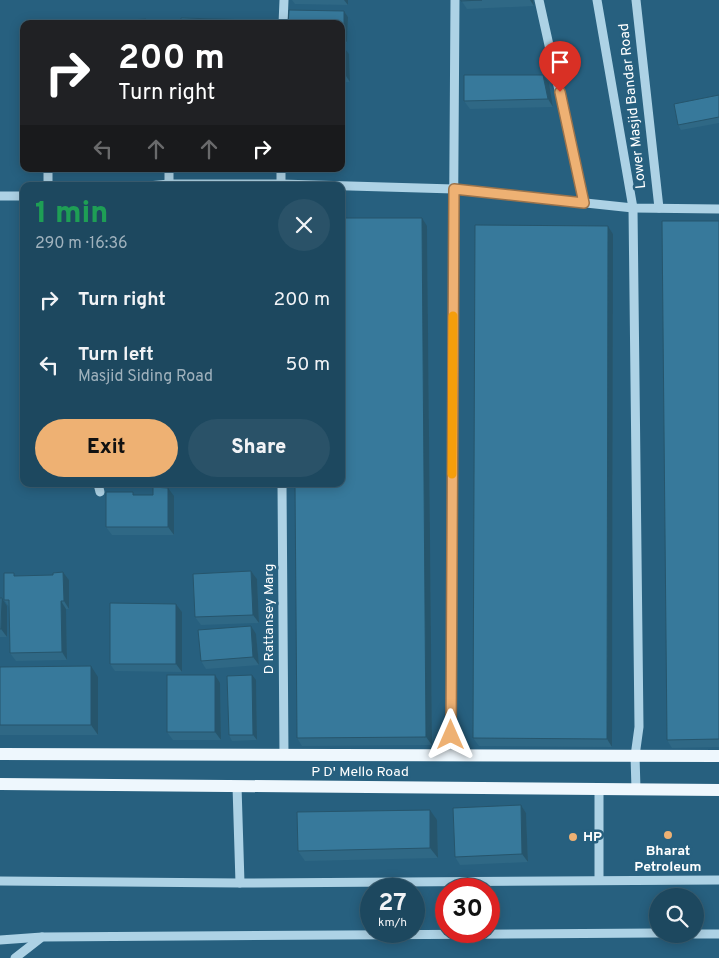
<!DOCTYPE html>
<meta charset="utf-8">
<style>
:root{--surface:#1d485f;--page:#2a5268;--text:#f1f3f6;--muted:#a0b2bd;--line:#3b6074;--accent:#eeb173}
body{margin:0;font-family:Overpass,sans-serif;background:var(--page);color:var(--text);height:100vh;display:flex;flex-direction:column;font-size:19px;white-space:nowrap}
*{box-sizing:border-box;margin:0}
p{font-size:16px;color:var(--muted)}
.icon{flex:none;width:28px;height:28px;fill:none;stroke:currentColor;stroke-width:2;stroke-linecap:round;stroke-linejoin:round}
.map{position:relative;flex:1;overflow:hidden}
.side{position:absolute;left:20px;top:182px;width:325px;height:305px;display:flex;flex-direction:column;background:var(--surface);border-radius:10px;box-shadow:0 2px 12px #0003,0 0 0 1px var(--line)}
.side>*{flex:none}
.guide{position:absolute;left:20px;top:20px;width:325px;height:152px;border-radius:10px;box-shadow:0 2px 12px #0003,0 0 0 1px var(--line);background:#202124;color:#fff;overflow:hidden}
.buttons{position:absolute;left:649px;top:888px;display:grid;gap:10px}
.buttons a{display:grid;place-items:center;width:55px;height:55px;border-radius:50%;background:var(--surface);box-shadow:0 2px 12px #0003,0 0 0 1px var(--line);font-size:25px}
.speed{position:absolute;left:360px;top:878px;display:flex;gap:10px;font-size:25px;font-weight:700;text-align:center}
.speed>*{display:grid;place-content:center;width:65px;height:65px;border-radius:50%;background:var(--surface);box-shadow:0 2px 12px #0003,0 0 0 1px var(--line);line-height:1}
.speed small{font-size:12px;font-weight:400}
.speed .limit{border:8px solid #d22;background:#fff;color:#111}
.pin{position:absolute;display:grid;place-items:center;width:42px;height:42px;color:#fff;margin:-51px -21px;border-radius:50% 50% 50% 0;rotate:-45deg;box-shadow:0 0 5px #0007}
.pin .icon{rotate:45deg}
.me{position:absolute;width:55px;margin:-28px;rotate:0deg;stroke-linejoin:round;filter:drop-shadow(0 0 4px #0008)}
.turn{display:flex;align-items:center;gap:18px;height:105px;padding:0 15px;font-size:22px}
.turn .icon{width:65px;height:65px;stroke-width:2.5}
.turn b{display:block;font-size:35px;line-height:42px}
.lanes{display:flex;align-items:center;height:48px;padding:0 15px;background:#0003;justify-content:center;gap:25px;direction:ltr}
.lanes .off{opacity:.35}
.round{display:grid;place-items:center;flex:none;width:52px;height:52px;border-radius:26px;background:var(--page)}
.headline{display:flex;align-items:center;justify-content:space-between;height:85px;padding:0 15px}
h1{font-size:30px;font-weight:800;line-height:38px;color:#1e9e55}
.cta{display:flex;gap:10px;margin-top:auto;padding:10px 15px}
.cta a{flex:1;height:58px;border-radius:30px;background:var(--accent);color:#111;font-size:20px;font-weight:800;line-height:58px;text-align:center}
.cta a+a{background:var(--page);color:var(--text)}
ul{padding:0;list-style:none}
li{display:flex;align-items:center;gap:15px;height:65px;padding:0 15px}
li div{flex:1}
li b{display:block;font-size:19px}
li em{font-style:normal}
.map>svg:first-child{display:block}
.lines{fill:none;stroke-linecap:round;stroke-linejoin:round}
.minor{stroke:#add2e5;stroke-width:9}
.major{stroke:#eef7fd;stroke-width:12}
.wall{fill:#2f6885}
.shaded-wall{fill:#26556c}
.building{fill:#37799b;stroke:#26556c}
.route-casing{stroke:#9b734b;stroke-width:12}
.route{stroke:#eeb173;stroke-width:9}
.slow{stroke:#f59e0b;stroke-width:9}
.poi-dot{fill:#eeb173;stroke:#27607f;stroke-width:2}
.labels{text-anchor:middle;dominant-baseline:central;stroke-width:5;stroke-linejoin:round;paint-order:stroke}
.street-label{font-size:14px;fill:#fff;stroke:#27607f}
.poi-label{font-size:14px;font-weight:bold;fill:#fff;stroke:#27607f;text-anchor:start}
</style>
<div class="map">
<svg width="719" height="958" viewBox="0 0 719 958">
<rect width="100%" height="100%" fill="#27607f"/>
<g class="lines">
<g class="minor">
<path d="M 539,0 L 584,203"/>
<path d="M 597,0 L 633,208 L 639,727 L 635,756 L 636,789"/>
<path d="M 636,0 L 659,208"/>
<path d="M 283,24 L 284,0"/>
<path d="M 169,184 L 169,169"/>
<path d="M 48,186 L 48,169"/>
<path d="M 148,186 L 169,184 L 281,184 L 454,189 L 633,208 L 719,209"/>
<path d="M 281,186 L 281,169"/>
<path d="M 0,196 L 24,196"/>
<path d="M 98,484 L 100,492"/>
<path d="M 282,484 L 284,754"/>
<path d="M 450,755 L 455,0"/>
<path d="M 237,786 L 240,883"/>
<path d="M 599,789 L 599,879"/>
<path d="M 0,881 L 240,883 L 719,880"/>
<path d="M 695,934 L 719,934"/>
<path d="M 0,940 L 42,937"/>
<path d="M 15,958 L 42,937 L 658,933"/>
</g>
<g class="major">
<path d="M 0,754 L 719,756"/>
<path d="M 0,784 L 719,790"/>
</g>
</g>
<g class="wall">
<path d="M 292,0 L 348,0 L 348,5 L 295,4 Z"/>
<path d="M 461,0 L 533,0 L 534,6 L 467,9 Z"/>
<path d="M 344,11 L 348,17 L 347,43 L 341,42 L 341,24 Z"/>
<path d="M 341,49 L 349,54 L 350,82 L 341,82 Z"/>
<path d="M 543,75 L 549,83 L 553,107 L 470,109 L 464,101 Z"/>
<path d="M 719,95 L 719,123 L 681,130 L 678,125 Z"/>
<path d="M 719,221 L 719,747 L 672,748 L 667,740 Z"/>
<path d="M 427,226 L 432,745 L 302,746 L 297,738 Z"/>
<path d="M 608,226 L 613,234 L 612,747 L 479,746 L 473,738 Z"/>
<path d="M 135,495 L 174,496 L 174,535 L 112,535 L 106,527 Z"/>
<path d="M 251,571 L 257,579 L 259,623 L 201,625 L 195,617 Z"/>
<path d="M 63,572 L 69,580 L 69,609 L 66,609 L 67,660 L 16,661 L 10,653 L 9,607 L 4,600 L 15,576 L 53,575 Z"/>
<path d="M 0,598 L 2,598 L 7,606 L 7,637 L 0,637 Z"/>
<path d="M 176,604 L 182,612 L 182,672 L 115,671 L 110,664 Z"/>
<path d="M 256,634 L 259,665 L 206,669 L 201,661 Z"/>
<path d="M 0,667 L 98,677 L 98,735 L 0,735 Z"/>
<path d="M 256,680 L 257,740 L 232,741 L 229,735 Z"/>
<path d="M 220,683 L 221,740 L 173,740 L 167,732 Z"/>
<path d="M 521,805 L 526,813 L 528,862 L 460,865 L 455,857 Z"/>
<path d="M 437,820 L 438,858 L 305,861 L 298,851 Z"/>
</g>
<g class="shaded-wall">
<path d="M 344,0 L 348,0 L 348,5 Z"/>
<path d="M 530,0 L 533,0 L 534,6 Z"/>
<path d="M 344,11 L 348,17 L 347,43 L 344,37 Z"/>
<path d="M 345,49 L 349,54 L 350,82 L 346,76 Z"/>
<path d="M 543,75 L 549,83 L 553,107 L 548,99 Z"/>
<path d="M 422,218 L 427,226 L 432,745 L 426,737 Z"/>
<path d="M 608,226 L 613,234 L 612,747 L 607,739 Z"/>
<path d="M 168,488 L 174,496 L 174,535 L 168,527 Z"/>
<path d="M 251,571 L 257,579 L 259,623 L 253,615 Z"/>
<path d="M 63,572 L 69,580 L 69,609 L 64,601 Z"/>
<path d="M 2,598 L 7,606 L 7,637 L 1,629 Z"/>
<path d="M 61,601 L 66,609 L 67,660 L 62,652 Z"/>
<path d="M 176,604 L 182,612 L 182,672 L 176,664 Z"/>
<path d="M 251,626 L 256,634 L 259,665 L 253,657 Z"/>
<path d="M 91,666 L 98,677 L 98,735 L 91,725 Z"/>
<path d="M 215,675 L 220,683 L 221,740 L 215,732 Z"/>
<path d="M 252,675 L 256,680 L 257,740 L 253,735 Z"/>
<path d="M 521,805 L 526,813 L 528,862 L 522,854 Z"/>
<path d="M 430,810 L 437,820 L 438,858 L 430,848 Z"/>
</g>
<g class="building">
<path d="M 461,0 L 482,0 L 461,1 Z"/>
<path d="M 289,10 L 344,11 L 344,37 L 341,37 L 341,24 L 288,24 Z"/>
<path d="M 181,18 L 252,20 L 252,24 L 181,24 Z"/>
<path d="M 146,19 L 147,24 L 100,24 L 100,22 Z"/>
<path d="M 341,49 L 345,49 L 346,76 L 341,76 Z"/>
<path d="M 464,75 L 543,75 L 548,99 L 464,101 Z"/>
<path d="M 719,95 L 719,117 L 678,125 L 674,104 Z"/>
<path d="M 341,218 L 422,218 L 426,737 L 297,738 L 295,484 L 341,484 Z"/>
<path d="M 662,221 L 719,221 L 719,739 L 667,740 Z"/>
<path d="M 475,225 L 608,226 L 607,739 L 473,738 Z"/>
<path d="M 153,487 L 168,488 L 168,527 L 106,527 L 106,492 L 133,492 L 133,495 L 153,495 Z"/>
<path d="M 251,571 L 253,615 L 195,617 L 193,574 Z"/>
<path d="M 63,572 L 64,601 L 61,601 L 62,652 L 10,653 L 9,600 L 4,600 L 4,573 L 14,573 L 14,576 L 53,575 L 53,573 Z"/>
<path d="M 0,598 L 2,598 L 1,629 L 0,629 Z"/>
<path d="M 110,603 L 176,604 L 176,664 L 110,664 Z"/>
<path d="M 251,626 L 253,657 L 201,661 L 198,630 Z"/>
<path d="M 91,666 L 91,725 L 0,725 L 0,667 Z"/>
<rect x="167" y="675" width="48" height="57"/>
<path d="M 252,675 L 253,735 L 229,735 L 227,676 Z"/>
<path d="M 521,805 L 522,854 L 455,857 L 453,808 Z"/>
<path d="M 430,810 L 430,848 L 298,851 L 297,812 Z"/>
</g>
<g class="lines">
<g class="route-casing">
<path id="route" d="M 451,735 L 454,189 L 584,203 L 560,92"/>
</g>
<use href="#route" class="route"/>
<path class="slow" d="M 452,474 L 453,316"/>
</g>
<g class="poi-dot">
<circle cx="668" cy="835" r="5"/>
<circle cx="573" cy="837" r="5"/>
</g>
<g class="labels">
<g class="street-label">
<text transform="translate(633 106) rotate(-96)">Lower Masjid Bandar Road</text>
<text transform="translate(269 619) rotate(-90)">D Rattansey Marg</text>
<text x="360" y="772">P D' Mello Road</text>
</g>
<g class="poi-label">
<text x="583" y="837">HP</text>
<text x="668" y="851" text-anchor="middle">Bharat<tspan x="668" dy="16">Petroleum</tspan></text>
</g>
</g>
</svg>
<div class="buttons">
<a><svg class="icon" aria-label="search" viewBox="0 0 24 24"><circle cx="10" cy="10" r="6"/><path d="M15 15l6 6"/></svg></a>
</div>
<div class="speed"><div>27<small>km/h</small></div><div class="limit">30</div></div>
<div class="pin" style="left:560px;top:92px;background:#d93025"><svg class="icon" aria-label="arrive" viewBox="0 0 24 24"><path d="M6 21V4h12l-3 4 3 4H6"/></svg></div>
<svg class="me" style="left:451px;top:735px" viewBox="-20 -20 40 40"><path d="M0-17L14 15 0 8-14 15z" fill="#eeb173" stroke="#fff" stroke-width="4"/></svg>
<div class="guide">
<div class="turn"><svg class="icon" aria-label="right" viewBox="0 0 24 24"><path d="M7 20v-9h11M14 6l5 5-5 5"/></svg><div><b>200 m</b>Turn right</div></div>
<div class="lanes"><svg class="icon off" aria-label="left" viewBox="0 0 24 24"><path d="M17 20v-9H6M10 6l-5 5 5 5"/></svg><svg class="icon off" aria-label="ahead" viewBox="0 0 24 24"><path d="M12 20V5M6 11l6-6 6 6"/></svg><svg class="icon off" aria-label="ahead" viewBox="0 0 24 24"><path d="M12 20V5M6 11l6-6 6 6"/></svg><svg class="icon" aria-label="right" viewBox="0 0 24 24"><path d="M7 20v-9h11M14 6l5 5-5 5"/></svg></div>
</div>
<section class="side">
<div class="headline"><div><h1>1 min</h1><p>290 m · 16:36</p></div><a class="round"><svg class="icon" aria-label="close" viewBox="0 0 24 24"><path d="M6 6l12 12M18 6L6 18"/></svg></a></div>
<ul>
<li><svg class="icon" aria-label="right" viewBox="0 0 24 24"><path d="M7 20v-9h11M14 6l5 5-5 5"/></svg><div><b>Turn right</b></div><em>200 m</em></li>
<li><svg class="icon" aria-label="left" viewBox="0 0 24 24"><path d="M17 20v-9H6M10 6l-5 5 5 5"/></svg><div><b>Turn left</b><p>Masjid Siding Road</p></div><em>50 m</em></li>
</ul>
<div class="cta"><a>Exit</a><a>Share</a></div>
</section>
</div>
